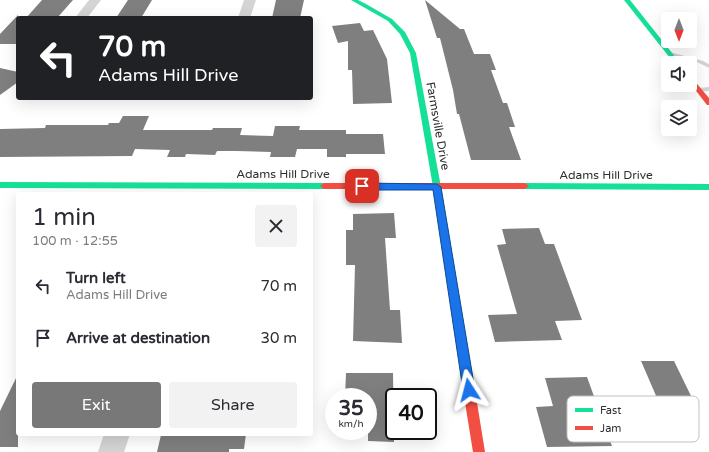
<!DOCTYPE html>
<meta charset="utf-8">
<style>
:root{--surface:#fff;--page:#f2f2f3;--text:#2b2b33;--muted:#7c7c81;--accent:#787878}
body{margin:0;font-family:"Varela Round",sans-serif;background:var(--page);color:var(--text);height:100vh;display:flex;flex-direction:column;font-size:15px;white-space:nowrap}
*{box-sizing:border-box;margin:0}
p{font-size:13px;color:var(--muted)}
.icon{flex:none;width:22px;height:22px;fill:none;stroke:currentColor;stroke-width:2;stroke-linecap:round;stroke-linejoin:round}
.map{position:relative;flex:1;overflow:hidden}
.side{position:absolute;left:16px;top:192px;width:297px;height:244px;display:flex;flex-direction:column;background:var(--surface);border-radius:4px;box-shadow:0 4px 16px #0002}
.side>*{flex:none}
.top-card{position:absolute;left:16px;top:16px;width:297px;height:84px;border-radius:4px;box-shadow:0 4px 16px #0002;background:#202124;color:#fff;overflow:hidden}
.needle{width:26px;rotate:180deg}
.buttons{position:absolute;left:661px;top:12px;display:grid;gap:8px}
.buttons a{display:grid;place-items:center;width:36px;height:36px;border-radius:4px;background:var(--surface);box-shadow:0 4px 16px #0002;font-size:20px}
.speed{position:absolute;left:325px;top:388px;display:flex;gap:8px;font-size:20px;font-weight:700;text-align:center}
.speed>*{display:grid;place-content:center;width:52px;height:52px;border-radius:50%;background:var(--surface);box-shadow:0 4px 16px #0002;line-height:1}
.speed small{font-size:10px;font-weight:400}
.speed .limit{border:2px solid #111;border-radius:6px;background:#fff;color:#111}
.pin{position:absolute;display:grid;place-items:center;width:34px;height:34px;color:#fff;margin:-17px;border-radius:8px;box-shadow:0 2px 6px #0006}
.me{position:absolute;width:44px;margin:-22px;rotate:351deg;stroke-linejoin:round;filter:drop-shadow(0 0 3px #0008)}
.turn{display:flex;align-items:center;gap:14px;height:84px;padding:0 16px;font-size:18px}
.turn .icon{width:52px;height:52px;stroke-width:2.5}
.turn b{display:block;font-size:28px;line-height:34px}
.round{display:grid;place-items:center;flex:none;width:42px;height:42px;border-radius:4px;background:var(--page)}
.head{display:flex;align-items:center;justify-content:space-between;height:68px;padding:0 16px}
h1{font-size:24px;font-weight:600;line-height:30px}
.action{display:flex;gap:8px;margin-top:auto;padding:8px 16px}
.action a{flex:1;height:46px;border-radius:4px;background:var(--accent);color:#fff;font-size:16px;font-weight:600;line-height:46px;text-align:center}
.action a+a{background:var(--page);color:var(--text)}
ul{padding:0;list-style:none}
li{display:flex;align-items:center;gap:12px;height:52px;padding:0 16px}
li div{flex:1}
li b{display:block;font-size:15px}
li em{font-style:normal}
.map>svg:first-child{display:block}
.building{fill:#7f7f7f}
.lines{fill:none;stroke-linecap:round;stroke-linejoin:round}
.lane{fill:#d4d4d4;fill-rule:evenodd}
.street{fill:#d4d4d4;fill-rule:evenodd}
.fast{fill:#16e098;fill-rule:evenodd}
.jam{fill:#f24e42;fill-rule:evenodd}
.route{fill:#1a73e8;stroke:#114b97}
.labels{text-anchor:middle;dominant-baseline:central;stroke-width:4;stroke-linejoin:round;paint-order:stroke}
.street-label{font-size:12px;fill:#303030;stroke:#fff}
.key{fill:#fff;stroke:#c1c1c1;stroke-width:1}
.key-label{font-size:11px;fill:#303030}
</style>
<div class="map">
<svg width="709" height="452" viewBox="0 0 709 452">
<rect width="100%" height="100%" fill="#fff"/>
<g class="building">
<path d="M 42,0 L 73,0 L 57,18 L 26,18 Z"/>
<path d="M 128,0 L 152,0 L 141,18 L 116,18 Z"/>
<path d="M 276,0 L 304,0 L 300,18 L 272,18 Z"/>
<path d="M 425,0 L 460,29 L 464,29 L 474,54 L 490,54 L 496,70 L 491,70 L 503,103 L 507,103 L 515,127 L 509,127 L 521,160 L 471,160 L 459,114 L 457,114 L 453,90 L 440,38 L 437,38 Z"/>
<path d="M 18,15 L 18,44 L 0,44 L 0,34 Z"/>
<path d="M 360,23 L 364,31 L 373,30 L 387,59 L 392,103 L 353,104 L 352,70 L 348,70 L 348,41 L 338,43 L 332,26 Z"/>
<path d="M 0,68 L 18,72 L 18,82 L 0,95 Z"/>
<path d="M 123,116 L 149,116 L 143,130 L 212,130 L 213,128 L 242,128 L 240,135 L 273,136 L 275,126 L 300,126 L 299,130 L 346,130 L 346,134 L 383,134 L 385,154 L 346,154 L 346,157 L 327,157 L 327,149 L 297,149 L 295,157 L 270,157 L 271,152 L 236,151 L 217,151 L 215,155 L 186,154 L 185,157 L 167,157 L 170,150 L 135,149 L 132,156 L 0,157 L 0,129 L 45,128 L 46,125 L 108,125 L 109,123 L 119,123 Z"/>
<path d="M 394,213 L 396,238 L 385,238 L 390,310 L 400,310 L 402,343 L 353,341 L 355,265 L 346,265 L 346,230 L 353,230 L 353,214 Z"/>
<path d="M 539,228 L 545,244 L 554,244 L 582,320 L 555,321 L 562,340 L 495,342 L 488,315 L 517,314 L 497,245 L 506,244 L 502,229 Z"/>
<path d="M 641,361 L 674,361 L 692,398 L 657,398 Z"/>
<path d="M 346,373 L 393,373 L 394,442 L 368,441 L 368,397 L 345,397 Z"/>
<path d="M 18,374 L 18,447 L 0,447 L 0,411 Z"/>
<path d="M 587,377 L 612,446 L 547,447 L 536,407 L 553,406 L 545,378 Z"/>
<path d="M 184,434 L 246,434 L 244,449 L 229,449 L 229,452 L 157,452 L 161,435 Z"/>
</g>
<g class="lines">
<g class="lane">
<path d="M 670,52 L 703,61 L 709,64 L 709,68 L 699,63 L 668,55 L 667,54 Z"/>
<path d="M 709,87 L 709,91 L 699,92 L 696,90 L 699,88 Z"/>
</g>
<g class="street">
<path d="M 89,0 L 101,0 L 87,18 L 75,18 Z"/>
<path d="M 244,0 L 256,0 L 250,18 L 238,18 Z"/>
<path d="M 104,434 L 130,434 L 124,452 L 98,452 Z"/>
</g>
<g class="fast">
<path d="M 351,0 L 358,0 L 366,4 L 392,19 L 405,32 L 416,53 L 441,187 L 474,384 L 472,388 L 468,390 L 464,388 L 462,384 L 433,187 L 410,53 L 400,34 L 388,21 Z"/>
<path d="M 624,0 L 630,0 L 680,63 L 674,63 Z"/>
<path d="M 0,182 L 324,183 L 328,186 L 324,189 L 0,188 Z"/>
<path d="M 525,183 L 709,184 L 709,190 L 525,189 L 521,186 Z"/>
</g>
<g class="jam">
<path d="M 690,77 L 692,78 L 709,98 L 709,105 L 707,105 L 690,83 Z"/>
<path d="M 324,183 L 525,183 L 529,186 L 525,189 L 324,189 L 320,186 Z"/>
<path d="M 468,378 L 472,380 L 474,384 L 485,452 L 473,452 L 462,384 L 464,380 Z"/>
</g>
</g>
<path class="route" d="M 362,183 L 437,184 L 441,187 L 475,390 L 473,394 L 469,395 L 465,394 L 463,390 L 433,190 L 362,190 L 357,186 Z"/>
<g class="labels">
<g class="street-label">
<text transform="translate(438 126) rotate(80)">Farmsville Drive</text>
<text x="283" y="174">Adams Hill Drive</text>
<text x="606" y="175">Adams Hill Drive</text>
</g>
</g>
<rect x="567" y="396" width="132" height="46" rx="6" class="key"/>
<rect x="575" y="408" width="18" height="4" fill="#16e098"/>
<rect x="575" y="426" width="18" height="4" fill="#f24e42"/>
<g class="key-label">
<text x="600" y="414">Fast</text>
<text x="600" y="432">Jam</text>
</g>
</svg>
<div class="buttons">
<a><svg class="needle" viewBox="-14 -14 28 28"><path d="M0-13l5 13h-10z" fill="#e53935"/><path d="M0 13l5-13h-10z" fill="#7c7c81"/></svg></a>
<a><svg class="icon" aria-label="sound" viewBox="0 0 24 24"><path d="M4 9h4l5-4v14l-5-4H4zM17 9q2 3 0 6"/></svg></a>
<a><svg class="icon" aria-label="layers" viewBox="0 0 24 24"><path d="M12 4l9 5-9 5-9-5zM3 14l9 5 9-5"/></svg></a>
</div>
<div class="speed"><div>35<small>km/h</small></div><div class="limit">40</div></div>
<div class="pin" style="left:362px;top:186px;background:#d93025"><svg class="icon" aria-label="arrive" viewBox="0 0 24 24"><path d="M6 21V4h12l-3 4 3 4H6"/></svg></div>
<svg class="me" style="left:469px;top:390px" viewBox="-20 -20 40 40"><path d="M0-17L14 15 0 8-14 15z" fill="#1a73e8" stroke="#fff" stroke-width="4"/></svg>
<div class="top-card">
<div class="turn"><svg class="icon" aria-label="left" viewBox="0 0 24 24"><path d="M17 20v-9H6M10 6l-5 5 5 5"/></svg><div><b>70 m</b>Adams Hill Drive</div></div>
</div>
<section class="side">
<div class="head"><div><h1>1 min</h1><p>100 m · 12:55</p></div><a class="round"><svg class="icon" aria-label="close" viewBox="0 0 24 24"><path d="M6 6l12 12M18 6L6 18"/></svg></a></div>
<ul>
<li><svg class="icon" aria-label="left" viewBox="0 0 24 24"><path d="M17 20v-9H6M10 6l-5 5 5 5"/></svg><div><b>Turn left</b><p>Adams Hill Drive</p></div><em>70 m</em></li>
<li><svg class="icon" aria-label="arrive" viewBox="0 0 24 24"><path d="M6 21V4h12l-3 4 3 4H6"/></svg><div><b>Arrive at destination</b></div><em>30 m</em></li>
</ul>
<div class="action"><a>Exit</a><a>Share</a></div>
</section>
</div>
